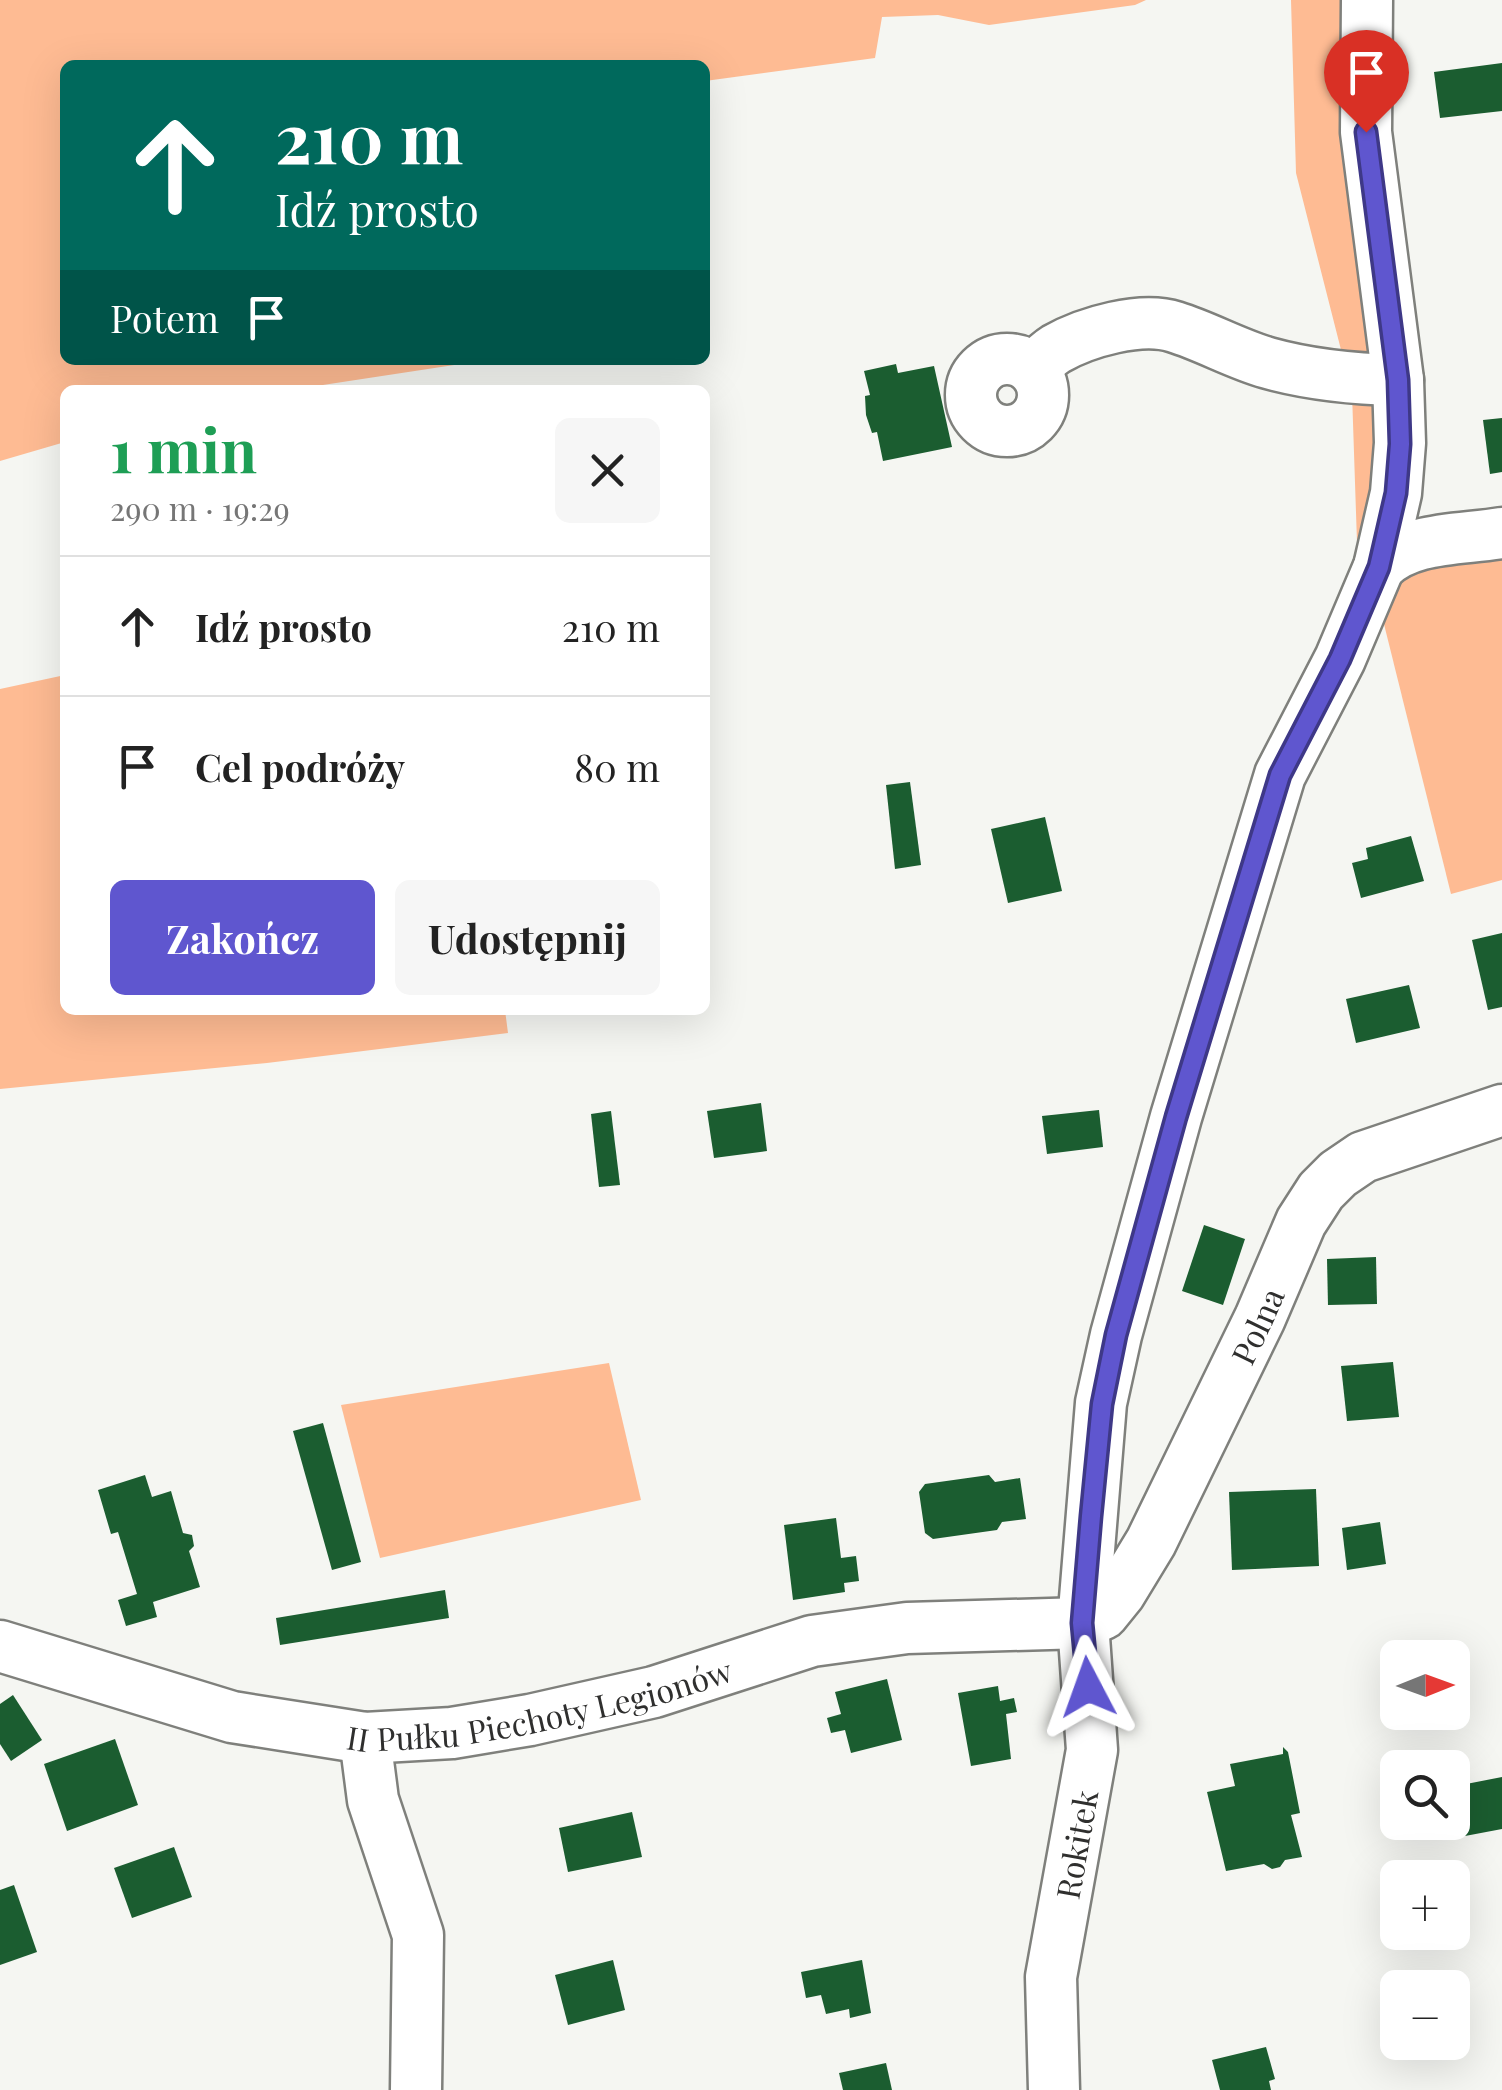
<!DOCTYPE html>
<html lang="pl">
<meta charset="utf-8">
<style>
:root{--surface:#fff;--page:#f6f6f6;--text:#222;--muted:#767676;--line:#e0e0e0;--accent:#5f56cf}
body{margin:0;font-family:"Playfair Display",serif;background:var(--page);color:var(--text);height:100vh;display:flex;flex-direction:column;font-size:38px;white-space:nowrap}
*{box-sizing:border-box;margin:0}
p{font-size:32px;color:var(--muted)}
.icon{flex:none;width:55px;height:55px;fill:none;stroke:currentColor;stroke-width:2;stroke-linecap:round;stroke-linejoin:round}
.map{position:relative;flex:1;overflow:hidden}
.side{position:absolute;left:60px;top:385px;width:650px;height:630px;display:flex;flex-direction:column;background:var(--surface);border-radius:15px;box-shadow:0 10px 40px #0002}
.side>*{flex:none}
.hud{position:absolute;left:60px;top:60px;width:650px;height:305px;border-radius:15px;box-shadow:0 10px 40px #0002;background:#00695c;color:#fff;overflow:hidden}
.needle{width:65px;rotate:89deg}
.fabs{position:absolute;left:1380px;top:1640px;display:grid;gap:20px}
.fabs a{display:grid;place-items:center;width:90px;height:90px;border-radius:15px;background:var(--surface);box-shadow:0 10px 40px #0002;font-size:50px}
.pin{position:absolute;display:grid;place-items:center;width:85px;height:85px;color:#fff;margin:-102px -42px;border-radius:50% 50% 50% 0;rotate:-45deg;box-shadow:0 0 10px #0007}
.pin .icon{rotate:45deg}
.me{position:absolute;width:110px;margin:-55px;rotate:356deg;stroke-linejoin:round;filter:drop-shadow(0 0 8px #0008)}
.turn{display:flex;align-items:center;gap:35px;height:210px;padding:0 50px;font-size:45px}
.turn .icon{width:130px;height:130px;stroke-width:2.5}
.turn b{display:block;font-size:70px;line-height:85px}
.then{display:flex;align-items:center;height:95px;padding:0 50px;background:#0003;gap:20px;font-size:38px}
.round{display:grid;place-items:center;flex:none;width:105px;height:105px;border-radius:15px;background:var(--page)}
.summary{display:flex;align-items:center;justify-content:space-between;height:170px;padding:0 50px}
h1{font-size:60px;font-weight:700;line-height:75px;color:#1e9e55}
.primary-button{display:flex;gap:20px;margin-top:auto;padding:20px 50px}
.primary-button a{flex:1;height:115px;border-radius:15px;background:var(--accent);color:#fff;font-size:40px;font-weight:700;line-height:115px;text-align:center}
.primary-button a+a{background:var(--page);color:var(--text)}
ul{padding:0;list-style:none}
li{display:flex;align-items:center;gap:30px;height:140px;padding:0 50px;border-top:2px solid var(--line)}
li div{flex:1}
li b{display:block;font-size:38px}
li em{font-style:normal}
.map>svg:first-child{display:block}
.green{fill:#febb93}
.building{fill:#1b5d30}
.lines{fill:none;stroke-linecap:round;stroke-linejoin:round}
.minor-casing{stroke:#7f807c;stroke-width:55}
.minor{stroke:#fff;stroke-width:50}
.route-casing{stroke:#3e3887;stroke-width:25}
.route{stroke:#5f56cf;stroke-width:18}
.labels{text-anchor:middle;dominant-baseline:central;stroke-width:10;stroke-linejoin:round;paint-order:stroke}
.street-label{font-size:32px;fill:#2f2f2e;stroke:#f5f6f2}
</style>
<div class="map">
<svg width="1502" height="2090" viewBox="0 0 1502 2090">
<rect width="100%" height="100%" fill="#f5f6f2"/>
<g class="green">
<path d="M 0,0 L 1146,0 L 1135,5 L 989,25 L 938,15 L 882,17 L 875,58 L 705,81 L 705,65 L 65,65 L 65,360 L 487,360 L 290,390 L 65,390 L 65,442 L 0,461 Z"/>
<path d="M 1291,0 L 1356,0 L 1390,420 L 1358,572 L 1352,393 L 1296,173 Z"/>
<path d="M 1502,545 L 1502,880 L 1451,894 L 1381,612 L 1398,578 Z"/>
<path d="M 65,675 L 65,1010 L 505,1010 L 508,1033 L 267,1063 L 0,1089 L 0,689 Z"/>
<path d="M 609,1363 L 641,1500 L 380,1558 L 341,1405 Z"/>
</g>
<g class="building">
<path d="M 1502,63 L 1502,111 L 1440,118 L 1434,72 Z"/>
<path d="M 896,364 L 898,373 L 934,366 L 952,447 L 883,461 L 877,432 L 872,433 L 866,415 L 865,396 L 870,395 L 864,371 Z"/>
<path d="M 1502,418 L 1502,472 L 1490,474 L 1483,420 Z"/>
<path d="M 910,782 L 921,865 L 895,869 L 886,785 Z"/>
<path d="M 1045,817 L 1062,891 L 1008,903 L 991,829 Z"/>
<path d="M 1411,836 L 1424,881 L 1361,898 L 1352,863 L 1368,859 L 1366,848 Z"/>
<path d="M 1502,933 L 1502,1007 L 1488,1010 L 1472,940 Z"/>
<path d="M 1409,985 L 1420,1028 L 1356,1043 L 1346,999 Z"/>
<path d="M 761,1103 L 767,1151 L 714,1158 L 707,1111 Z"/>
<path d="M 1099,1110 L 1103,1147 L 1047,1154 L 1042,1116 Z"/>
<path d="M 611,1111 L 620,1185 L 599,1187 L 591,1114 Z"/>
<path d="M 1204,1225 L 1245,1239 L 1223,1305 L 1182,1291 Z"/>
<path d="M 1376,1257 L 1377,1304 L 1328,1305 L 1327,1259 Z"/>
<path d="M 1393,1362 L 1399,1417 L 1347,1421 L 1341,1366 Z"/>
<path d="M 323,1423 L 361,1562 L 332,1570 L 293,1431 Z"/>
<path d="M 145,1475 L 152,1497 L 171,1491 L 183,1533 L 192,1535 L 194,1546 L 189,1551 L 200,1587 L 153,1602 L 157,1617 L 126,1626 L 118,1600 L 137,1594 L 118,1532 L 111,1534 L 98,1490 Z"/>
<path d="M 989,1475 L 995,1482 L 1020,1478 L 1026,1519 L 1002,1522 L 997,1530 L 933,1539 L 925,1533 L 919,1492 L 925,1484 Z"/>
<path d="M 1316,1489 L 1319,1566 L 1232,1570 L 1229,1492 Z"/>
<path d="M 836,1518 L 841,1558 L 856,1556 L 859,1581 L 844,1583 L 845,1592 L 793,1600 L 784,1525 Z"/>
<path d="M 1380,1522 L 1386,1564 L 1347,1570 L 1342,1528 Z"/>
<path d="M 445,1590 L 449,1618 L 280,1645 L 276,1618 Z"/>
<path d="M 887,1679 L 902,1740 L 851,1753 L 845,1730 L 831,1733 L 827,1718 L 841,1714 L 835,1692 Z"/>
<path d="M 998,1686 L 1000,1701 L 1014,1698 L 1017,1712 L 1006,1714 L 1011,1759 L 971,1766 L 958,1693 Z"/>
<path d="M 13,1695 L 42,1740 L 11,1761 L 0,1744 L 0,1704 Z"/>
<path d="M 115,1739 L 138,1805 L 67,1831 L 44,1764 Z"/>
<path d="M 1283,1747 L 1288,1752 L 1300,1813 L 1291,1815 L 1302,1857 L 1285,1860 L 1280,1867 L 1272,1869 L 1264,1864 L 1226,1871 L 1207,1792 L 1235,1786 L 1230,1764 L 1283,1754 Z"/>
<path d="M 1502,1777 L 1502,1829 L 1465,1836 L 1456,1786 Z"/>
<path d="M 632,1812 L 642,1857 L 568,1872 L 559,1828 Z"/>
<path d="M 174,1847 L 192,1897 L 132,1918 L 114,1868 Z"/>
<path d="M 14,1885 L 37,1952 L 0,1965 L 0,1890 Z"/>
<path d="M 613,1960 L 625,2010 L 568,2025 L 555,1975 Z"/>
<path d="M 862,1960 L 871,2013 L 850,2018 L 849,2009 L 826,2014 L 821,1995 L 806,1998 L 801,1972 Z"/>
<path d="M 1266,2047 L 1275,2079 L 1269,2081 L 1271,2090 L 1220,2090 L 1212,2060 Z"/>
<path d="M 886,2063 L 892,2090 L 843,2090 L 839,2073 Z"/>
</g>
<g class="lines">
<g class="minor-casing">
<g id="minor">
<circle cx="1007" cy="395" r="36"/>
<path d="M 1033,369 C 1040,362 1048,354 1056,349 C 1086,332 1141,316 1175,327 C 1207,337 1236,354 1268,363 C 1311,375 1354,379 1398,380"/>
<path d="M 1379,567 C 1409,536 1462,540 1502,533"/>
<path id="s1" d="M 0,1646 L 232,1717 L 365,1738 L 452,1733 L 530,1720 L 654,1692 L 812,1641 L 907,1628 L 1083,1623 L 1103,1614 L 1120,1593 L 1151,1542 L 1260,1318 L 1301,1222 L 1321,1191 L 1338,1174 L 1363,1157 L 1502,1110"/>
<path d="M 365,1738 L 373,1800 L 418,1935 L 416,2090"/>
<path id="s2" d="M 1054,2090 L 1051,1977 L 1092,1750 L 1083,1623 L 1101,1403 L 1116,1335 L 1176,1117 L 1280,775 L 1340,659 L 1379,567 L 1396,493 L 1400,443 L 1398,380 L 1366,132 L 1367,0"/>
</g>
</g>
<use href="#minor" class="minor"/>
</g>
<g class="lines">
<g class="route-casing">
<path id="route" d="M 1088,1687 L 1082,1623 L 1091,1516 L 1102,1404 L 1116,1335 L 1176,1117 L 1280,775 L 1340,659 L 1379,567 L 1396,493 L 1400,444 L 1398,380 L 1366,132"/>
</g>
<use href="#route" class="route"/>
</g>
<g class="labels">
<g class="street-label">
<text stroke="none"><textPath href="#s1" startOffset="1458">Polna</textPath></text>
<text stroke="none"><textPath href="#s1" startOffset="555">II Pułku Piechoty Legionów</textPath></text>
<text stroke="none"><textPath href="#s2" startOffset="248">Rokitek</textPath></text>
</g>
</g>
</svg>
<div class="fabs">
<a><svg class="needle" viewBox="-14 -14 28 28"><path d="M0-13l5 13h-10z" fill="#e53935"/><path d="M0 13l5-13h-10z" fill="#767676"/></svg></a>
<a><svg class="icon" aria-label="search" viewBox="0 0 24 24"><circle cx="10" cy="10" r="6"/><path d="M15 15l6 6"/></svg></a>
<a>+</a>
<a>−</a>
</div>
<div class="pin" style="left:1366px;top:132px;background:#d93025"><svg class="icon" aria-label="arrive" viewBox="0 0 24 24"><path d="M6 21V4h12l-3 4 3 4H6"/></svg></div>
<svg class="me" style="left:1088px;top:1687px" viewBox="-20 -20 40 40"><path d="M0-17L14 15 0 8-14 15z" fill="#5f56cf" stroke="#fff" stroke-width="4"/></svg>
<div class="hud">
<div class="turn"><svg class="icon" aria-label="ahead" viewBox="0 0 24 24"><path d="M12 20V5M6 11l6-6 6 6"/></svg><div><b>210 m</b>Idź prosto</div></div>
<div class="then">Potem<svg class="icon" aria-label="arrive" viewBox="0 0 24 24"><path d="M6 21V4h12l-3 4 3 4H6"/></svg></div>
</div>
<section class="side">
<div class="summary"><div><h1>1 min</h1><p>290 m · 19:29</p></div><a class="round"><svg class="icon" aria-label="close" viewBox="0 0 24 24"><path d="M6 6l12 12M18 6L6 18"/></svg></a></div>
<ul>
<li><svg class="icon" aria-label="ahead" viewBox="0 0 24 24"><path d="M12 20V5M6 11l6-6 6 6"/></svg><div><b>Idź prosto</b></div><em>210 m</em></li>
<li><svg class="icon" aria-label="arrive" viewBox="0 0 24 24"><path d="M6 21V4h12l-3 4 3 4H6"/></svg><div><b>Cel podróży</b></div><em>80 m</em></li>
</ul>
<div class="primary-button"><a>Zakończ</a><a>Udostępnij</a></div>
</section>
</div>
